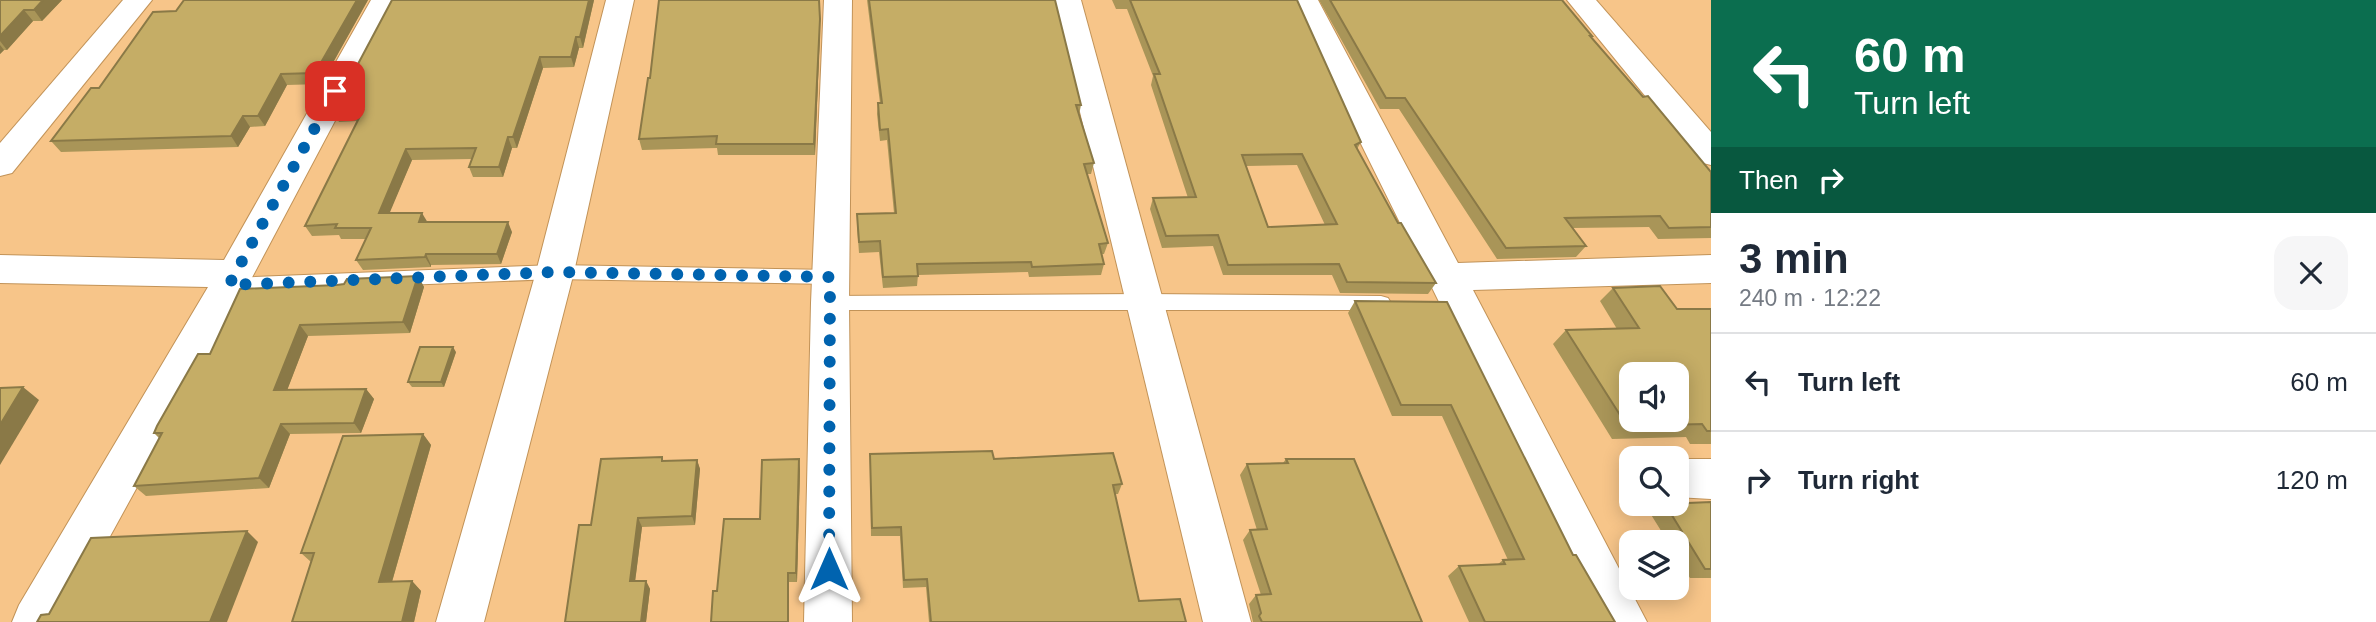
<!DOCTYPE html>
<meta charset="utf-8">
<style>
:root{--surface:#fff;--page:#f6f6f7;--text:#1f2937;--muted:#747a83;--line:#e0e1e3}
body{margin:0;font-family:Helvetica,sans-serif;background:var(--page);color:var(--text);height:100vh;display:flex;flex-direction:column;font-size:26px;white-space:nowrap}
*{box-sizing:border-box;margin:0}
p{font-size:23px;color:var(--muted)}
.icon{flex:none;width:38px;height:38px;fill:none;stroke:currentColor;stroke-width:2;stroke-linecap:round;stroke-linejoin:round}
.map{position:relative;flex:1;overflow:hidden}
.sheet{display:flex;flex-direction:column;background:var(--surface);width:665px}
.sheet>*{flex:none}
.hud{background:#0b6e4f;color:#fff;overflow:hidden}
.fabs{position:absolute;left:1619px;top:362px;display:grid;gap:14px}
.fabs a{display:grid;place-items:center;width:70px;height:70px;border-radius:14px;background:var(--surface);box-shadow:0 4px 18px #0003;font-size:35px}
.pin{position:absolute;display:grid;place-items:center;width:60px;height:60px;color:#fff;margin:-30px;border-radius:14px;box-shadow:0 4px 10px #0006}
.me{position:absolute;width:77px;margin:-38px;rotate:0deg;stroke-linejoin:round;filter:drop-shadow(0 0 5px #0008)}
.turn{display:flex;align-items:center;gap:24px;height:147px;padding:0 28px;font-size:32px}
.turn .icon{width:91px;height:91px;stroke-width:2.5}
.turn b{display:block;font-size:49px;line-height:60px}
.then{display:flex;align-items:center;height:66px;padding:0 28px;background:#0003;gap:14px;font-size:26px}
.round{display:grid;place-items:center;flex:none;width:74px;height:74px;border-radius:21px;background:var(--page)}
.headline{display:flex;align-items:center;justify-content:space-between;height:119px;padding:0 28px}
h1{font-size:42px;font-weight:800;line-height:52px}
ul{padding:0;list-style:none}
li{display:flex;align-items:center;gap:21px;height:98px;padding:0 28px;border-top:2px solid var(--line)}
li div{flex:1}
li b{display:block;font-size:26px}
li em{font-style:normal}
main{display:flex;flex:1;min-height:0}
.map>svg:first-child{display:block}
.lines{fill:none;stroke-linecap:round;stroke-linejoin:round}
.lane-casing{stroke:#c29358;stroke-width:2}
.street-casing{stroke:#c29358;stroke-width:2}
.lane{fill:#fff;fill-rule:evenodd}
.street{fill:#fff;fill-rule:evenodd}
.wall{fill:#a99558;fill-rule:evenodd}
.shaded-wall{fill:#8a7947}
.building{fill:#c5ad66;stroke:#8a7947;stroke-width:2;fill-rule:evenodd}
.route{stroke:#0063af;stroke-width:12;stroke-dasharray:0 21.6}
</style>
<main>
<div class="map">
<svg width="1711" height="622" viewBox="0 0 1711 622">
<rect width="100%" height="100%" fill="#f7c589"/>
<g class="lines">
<g class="lane-casing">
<g id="lane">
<path d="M 555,265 L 830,270 L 837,272 L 839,277 L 837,282 L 830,284 L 555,279 L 229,292 L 222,290 L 220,285 L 222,280 L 229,278 Z"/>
<path d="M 1145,294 L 1381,296 L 1388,298 L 1391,303 L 1388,308 L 1381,310 L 830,310 L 823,308 L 820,303 L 823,298 L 830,296 Z"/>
</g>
</g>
<g class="street-casing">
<g id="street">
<path d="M 123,0 L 152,0 L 12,173 L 0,176 L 0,143 Z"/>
<path d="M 371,0 L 399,0 L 248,285 L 63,622 L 12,622 L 19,605 L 208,287 L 0,283 L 0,255 L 224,260 Z"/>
<path d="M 606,0 L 634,0 L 574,272 L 484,622 L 436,622 L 536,272 Z"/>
<path d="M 824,0 L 852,0 L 849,303 L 852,622 L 804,622 L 811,303 Z"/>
<path d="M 1053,0 L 1081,0 L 1251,622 L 1203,622 Z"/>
<path d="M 1290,0 L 1318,0 L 1458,263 L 1711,255 L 1711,283 L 1473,290 L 1647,622 L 1597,622 Z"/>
<path d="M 1567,0 L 1596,0 L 1711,132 L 1711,165 L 1699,162 Z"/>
<path d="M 1676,459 L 1711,459 L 1711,499 L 1676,497 Z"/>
</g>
</g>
<use href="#lane" class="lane"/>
<use href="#street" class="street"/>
</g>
<g class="wall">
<path d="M 0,0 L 62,0 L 42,21 L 33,21 L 7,50 L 4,50 L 0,54 Z"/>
<path d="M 368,0 L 321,84 L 287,85 L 265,126 L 250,127 L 238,147 L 61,152 L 51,141 L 99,88 L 176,11 Z"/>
<path d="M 392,0 L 594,0 L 583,48 L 579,48 L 574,67 L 543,68 L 517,148 L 512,148 L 503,177 L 473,177 L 469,167 L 472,159 L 412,160 L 389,213 L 427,222 L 512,232 L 501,264 L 431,265 L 431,267 L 363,270 L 356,260 L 366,239 L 341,239 L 339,235 L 312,236 L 305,226 L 358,121 L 339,122 L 333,111 Z"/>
<path d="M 867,0 L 1055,0 L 1081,105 L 1079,115 L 1094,163 L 1091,174 L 1087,174 L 1108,243 L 1104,254 L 1102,254 L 1104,264 L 1101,275 L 1029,277 L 1028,272 L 918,275 L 917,286 L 883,288 L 879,252 L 859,253 L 857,225 L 857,214 L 894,213 L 887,140 L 880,141 L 877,114 L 878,103 L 880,103 Z"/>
<path d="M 1112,0 L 1297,0 L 1361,142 L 1357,149 L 1398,223 L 1436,283 L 1428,294 L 1340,293 L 1332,275 L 1223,275 L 1213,246 L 1162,248 L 1150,209 L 1153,198 L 1188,198 L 1151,85 L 1153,76 L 1127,9 L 1116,9 ZM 1297,165 L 1325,225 L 1268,227 L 1246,166 Z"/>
<path d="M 1319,0 L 1562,0 L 1592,36 L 1592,38 L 1711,172 L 1711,238 L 1658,239 L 1649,227 L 1573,228 L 1586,246 L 1576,257 L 1497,259 L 1399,109 L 1380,109 Z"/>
<path d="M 820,30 L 815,155 L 718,155 L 717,148 L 642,150 L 639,139 Z"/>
<path d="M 418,276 L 424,287 L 410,333 L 308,336 L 287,390 L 366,389 L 374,399 L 361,433 L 290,434 L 269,488 L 146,496 L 134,486 L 159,438 L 154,433 L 337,285 Z"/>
<path d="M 1613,288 L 1677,309 L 1711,309 L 1711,444 L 1690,444 L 1686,437 L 1612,439 L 1553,344 L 1566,330 L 1617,329 L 1600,301 Z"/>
<path d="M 1355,301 L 1447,302 L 1573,555 L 1615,622 L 1469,622 L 1448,576 L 1459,566 L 1497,565 L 1503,560 L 1508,560 L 1442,416 L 1392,416 L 1348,313 Z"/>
<path d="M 456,352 L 444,387 L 412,387 L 408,382 Z"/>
<path d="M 423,434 L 431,445 L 392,582 L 412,581 L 421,591 L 414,622 L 292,622 L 311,562 L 301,553 Z"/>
<path d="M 994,459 L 1122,484 L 1118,494 L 1115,494 L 1139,601 L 1186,622 L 929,622 L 926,587 L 903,588 L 900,536 L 871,536 L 870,463 Z"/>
<path d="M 1286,459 L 1422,622 L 1253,622 L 1249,604 L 1256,595 L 1261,595 L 1243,540 L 1250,530 L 1257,530 L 1240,475 L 1247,464 L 1283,463 Z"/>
<path d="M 697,460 L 700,469 L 695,525 L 642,527 L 635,581 L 646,581 L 650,589 L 646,622 L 565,622 L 591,525 L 663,461 Z"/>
<path d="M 800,469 L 797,582 L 789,582 L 789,622 L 717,591 L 760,519 Z"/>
<path d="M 1711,502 L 1711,578 L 1690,578 L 1676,556 L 1676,542 L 1668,542 L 1650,513 L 1663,504 Z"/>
</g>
<g class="shaded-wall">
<path d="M 43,0 L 62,0 L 42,21 L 34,10 Z"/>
<path d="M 357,0 L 368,0 L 321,84 L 315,73 Z"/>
<path d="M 589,0 L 594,0 L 583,48 L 580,37 Z"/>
<path d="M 24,10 L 33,21 L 7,50 L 0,41 L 0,36 Z"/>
<path d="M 820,19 L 820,30 L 815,155 L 814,144 Z"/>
<path d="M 576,37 L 579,48 L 574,67 L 571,57 Z"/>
<path d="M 0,45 L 4,50 L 0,54 Z"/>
<path d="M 540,57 L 543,68 L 517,148 L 513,137 Z"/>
<path d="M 281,74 L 287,85 L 265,126 L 258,116 Z"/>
<path d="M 243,116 L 250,127 L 238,147 L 231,136 Z"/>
<path d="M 508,137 L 512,148 L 503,177 L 499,167 Z"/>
<path d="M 406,149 L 412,160 L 385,224 L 379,213 Z"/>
<path d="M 422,213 L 428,223 L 419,222 Z"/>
<path d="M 508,222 L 512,232 L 501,264 L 497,254 Z"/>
<path d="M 426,254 L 431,265 L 431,267 L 425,257 Z"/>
<path d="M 418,276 L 424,287 L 410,333 L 403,322 Z"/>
<path d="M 300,325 L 308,336 L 283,401 L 274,390 Z"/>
<path d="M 453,347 L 456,352 L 444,387 L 441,382 Z"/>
<path d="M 23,387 L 39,400 L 0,465 L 0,425 Z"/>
<path d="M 366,389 L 374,399 L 361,433 L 354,423 Z"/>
<path d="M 281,424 L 290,434 L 269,488 L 259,478 Z"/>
<path d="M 423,434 L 431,445 L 389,592 L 379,582 Z"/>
<path d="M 799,459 L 800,469 L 797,582 L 796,573 Z"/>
<path d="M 697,460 L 700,469 L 695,525 L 692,516 Z"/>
<path d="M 638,518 L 642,527 L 634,590 L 630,581 Z"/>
<path d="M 247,531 L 258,542 L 227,622 L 210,622 Z"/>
<path d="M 788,573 L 789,582 L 789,622 L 788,622 Z"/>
<path d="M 412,581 L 421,591 L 414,622 L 402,622 Z"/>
<path d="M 646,581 L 650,589 L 646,622 L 641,622 Z"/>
</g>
<g class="building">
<path d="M 0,0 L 43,0 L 34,10 L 24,10 L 0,36 Z"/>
<path d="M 184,0 L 357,0 L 315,73 L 281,74 L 258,116 L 243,116 L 231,136 L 51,141 L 91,88 L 99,88 L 153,12 L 176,11 Z"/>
<path d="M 392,0 L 589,0 L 580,37 L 576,37 L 571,57 L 540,57 L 513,137 L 508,137 L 499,167 L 469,167 L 476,148 L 406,149 L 379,213 L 422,213 L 419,222 L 508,222 L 497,254 L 426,254 L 425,257 L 356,260 L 371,228 L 335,228 L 337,224 L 305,226 L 363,110 L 333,111 Z"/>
<path d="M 659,0 L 819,0 L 820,19 L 814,144 L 716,144 L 717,136 L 639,139 L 648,78 L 650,78 Z"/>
<path d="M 869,0 L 1055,0 L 1081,105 L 1076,105 L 1094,163 L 1084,164 L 1108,243 L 1099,244 L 1104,264 L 1032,267 L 1031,262 L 917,264 L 918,276 L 883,277 L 880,241 L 859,242 L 857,214 L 896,213 L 888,129 L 880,130 L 878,103 L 882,103 Z"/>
<path d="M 1130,0 L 1297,0 L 1361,142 L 1355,145 L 1398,223 L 1401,223 L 1436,283 L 1347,282 L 1339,264 L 1228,265 L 1218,235 L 1166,236 L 1153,198 L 1196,197 L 1154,74 L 1160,74 ZM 1302,154 L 1337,224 L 1268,227 L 1242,155 Z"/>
<path d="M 1330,0 L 1562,0 L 1592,36 L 1590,36 L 1643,97 L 1648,96 L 1711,172 L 1711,227 L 1669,228 L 1660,216 L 1565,218 L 1586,246 L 1506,248 L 1405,98 L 1386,98 Z"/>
<path d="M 418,276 L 403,322 L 300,325 L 274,390 L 366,389 L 354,423 L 281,424 L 259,478 L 134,486 L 162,433 L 154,433 L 157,426 L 198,354 L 210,354 L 240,289 L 337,285 L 344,284 L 347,279 Z"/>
<path d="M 1660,286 L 1677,309 L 1711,309 L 1711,431 L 1707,431 L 1702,424 L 1627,426 L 1566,330 L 1639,328 L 1613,288 ZM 1631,374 L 1676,374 L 1676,420 L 1631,420 Z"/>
<path d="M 1355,301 L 1447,302 L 1573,555 L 1576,555 L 1615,622 L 1485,622 L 1459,566 L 1505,564 L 1503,560 L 1524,559 L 1451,405 L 1401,405 Z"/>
<path d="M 420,347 L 453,347 L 441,382 L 408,382 Z"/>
<path d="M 23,387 L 0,425 L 0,388 Z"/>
<path d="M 423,434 L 379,582 L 412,581 L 402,622 L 292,622 L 314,553 L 301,553 L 343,436 Z"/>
<path d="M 992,451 L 994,459 L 1113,453 L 1122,484 L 1113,485 L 1139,601 L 1180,599 L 1186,622 L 931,622 L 927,579 L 904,580 L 901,527 L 872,528 L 870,454 Z"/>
<path d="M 662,457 L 662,461 L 697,460 L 692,516 L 638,518 L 630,581 L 646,581 L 641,622 L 565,622 L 579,525 L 591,525 L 601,459 Z"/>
<path d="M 799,459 L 796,573 L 788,573 L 788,622 L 711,622 L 713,591 L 717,591 L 724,519 L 760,519 L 762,460 Z"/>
<path d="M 1286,459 L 1354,459 L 1422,622 L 1262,622 L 1259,616 L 1261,613 L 1256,595 L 1271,594 L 1250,530 L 1267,529 L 1247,464 L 1288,463 Z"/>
<path d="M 1711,502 L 1711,569 L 1705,569 L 1665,504 Z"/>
<path d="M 247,531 L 210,622 L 37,622 L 41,615 L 49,614 L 91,538 Z"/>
</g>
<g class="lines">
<path class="route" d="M 335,91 L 229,285 L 555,272 L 830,277 L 829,569"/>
</g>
</svg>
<div class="fabs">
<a><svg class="icon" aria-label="sound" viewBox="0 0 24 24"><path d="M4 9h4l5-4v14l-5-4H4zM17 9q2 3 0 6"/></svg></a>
<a><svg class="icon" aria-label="search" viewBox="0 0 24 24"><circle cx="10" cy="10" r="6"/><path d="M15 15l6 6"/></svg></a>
<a><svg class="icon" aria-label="layers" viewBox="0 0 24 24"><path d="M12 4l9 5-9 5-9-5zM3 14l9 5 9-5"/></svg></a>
</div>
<div class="pin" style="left:335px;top:91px;background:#d93025"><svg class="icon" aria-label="arrive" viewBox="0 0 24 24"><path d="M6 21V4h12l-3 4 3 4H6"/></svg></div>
<svg class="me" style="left:829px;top:569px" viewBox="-20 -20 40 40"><path d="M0-17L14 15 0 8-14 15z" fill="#0063af" stroke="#fff" stroke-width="4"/></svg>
</div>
<section class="sheet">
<div class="hud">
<div class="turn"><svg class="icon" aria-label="left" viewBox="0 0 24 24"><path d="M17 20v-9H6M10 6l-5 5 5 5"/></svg><div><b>60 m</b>Turn left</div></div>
<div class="then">Then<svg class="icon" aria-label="right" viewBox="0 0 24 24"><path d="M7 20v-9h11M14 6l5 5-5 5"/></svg></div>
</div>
<div class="headline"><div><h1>3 min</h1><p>240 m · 12:22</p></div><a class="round"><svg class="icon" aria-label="close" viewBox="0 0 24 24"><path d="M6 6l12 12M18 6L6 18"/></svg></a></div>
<ul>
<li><svg class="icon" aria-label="left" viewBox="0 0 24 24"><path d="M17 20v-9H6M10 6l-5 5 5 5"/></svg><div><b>Turn left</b></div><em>60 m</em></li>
<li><svg class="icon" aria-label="right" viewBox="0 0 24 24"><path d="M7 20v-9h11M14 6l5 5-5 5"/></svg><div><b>Turn right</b></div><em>120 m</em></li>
</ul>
</section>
</main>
